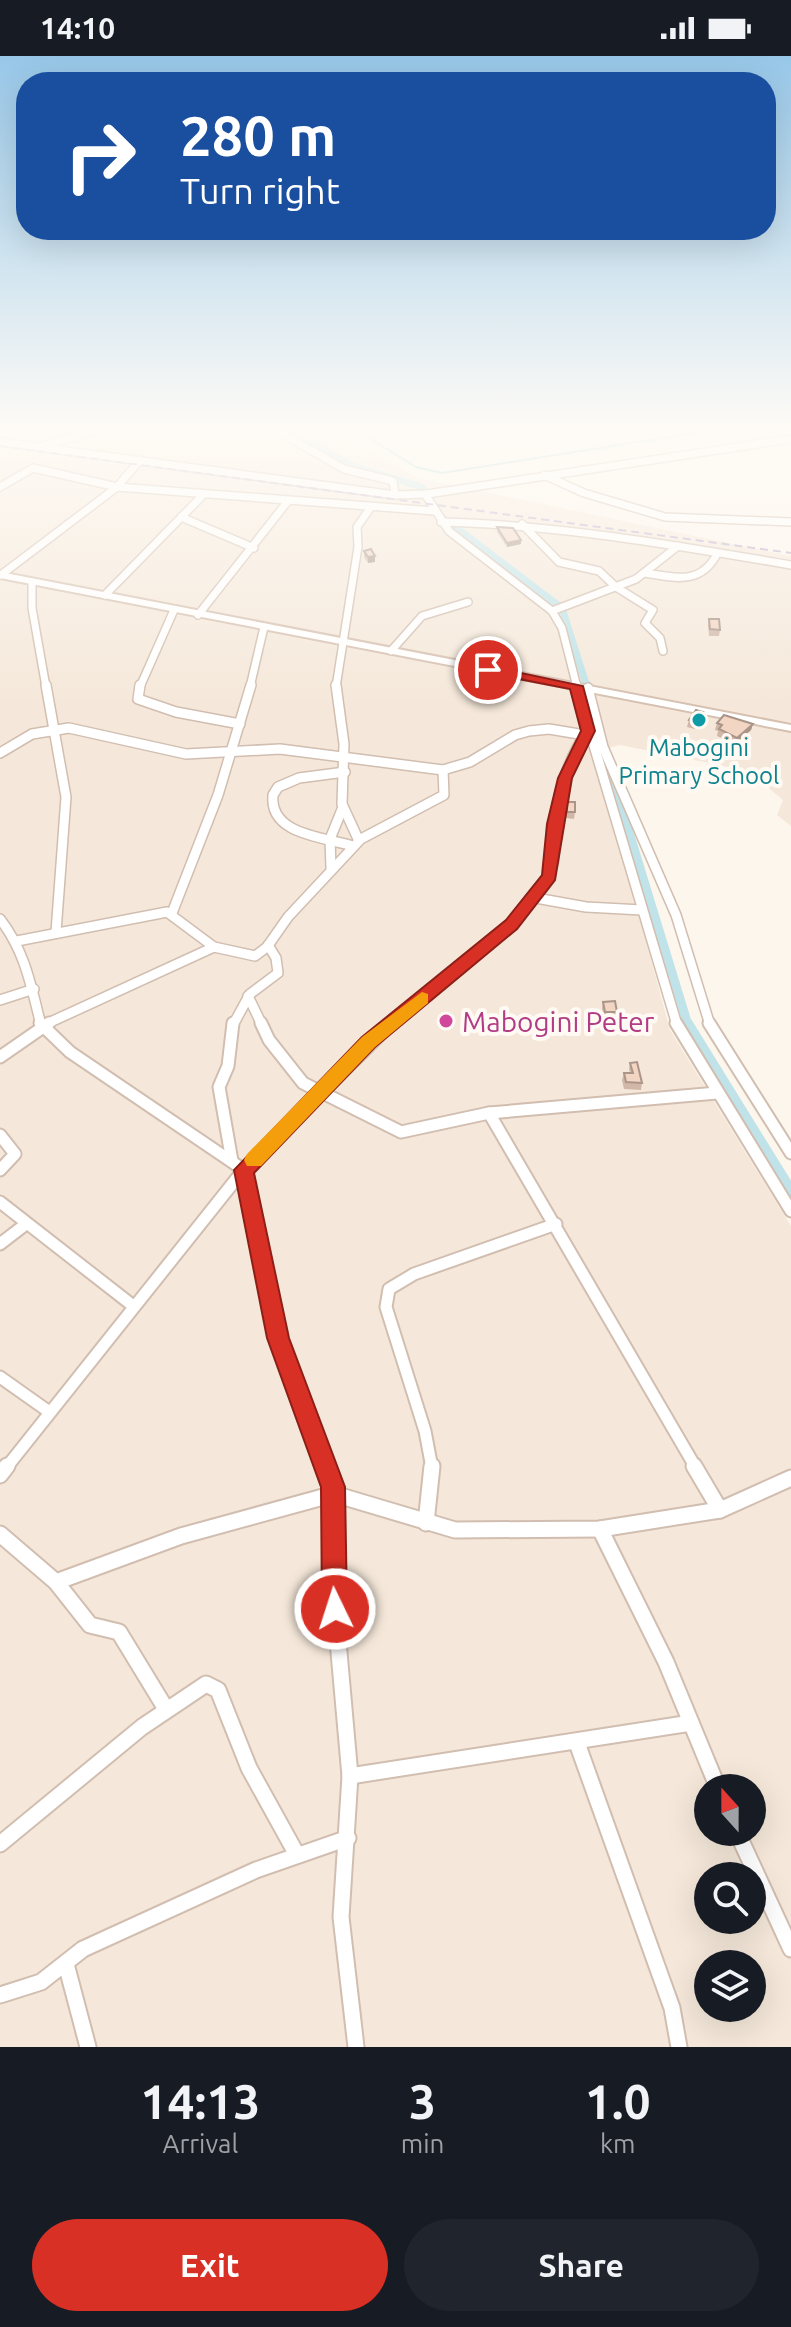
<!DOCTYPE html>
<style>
:root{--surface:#171b24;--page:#20242c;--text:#f1f3f6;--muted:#9ea1a6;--accent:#d93025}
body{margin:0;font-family:Ubuntu,sans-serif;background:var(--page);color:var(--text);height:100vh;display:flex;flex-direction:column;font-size:30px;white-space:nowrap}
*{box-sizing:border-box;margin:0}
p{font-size:26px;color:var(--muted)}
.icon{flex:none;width:44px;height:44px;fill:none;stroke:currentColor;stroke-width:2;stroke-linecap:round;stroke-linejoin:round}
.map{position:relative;height:1991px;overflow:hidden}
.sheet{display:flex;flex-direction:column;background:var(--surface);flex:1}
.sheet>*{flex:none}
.banner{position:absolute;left:16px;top:16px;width:760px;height:168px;border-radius:32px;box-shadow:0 8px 32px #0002;background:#1a4fa0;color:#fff;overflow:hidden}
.needle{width:52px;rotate:339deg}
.fabs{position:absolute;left:694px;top:1718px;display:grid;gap:16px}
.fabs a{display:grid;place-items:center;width:72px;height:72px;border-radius:50%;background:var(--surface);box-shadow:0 8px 32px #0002;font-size:40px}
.pin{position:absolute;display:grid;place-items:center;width:68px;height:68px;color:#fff;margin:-34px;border:4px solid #fff;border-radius:50%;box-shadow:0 2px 8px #0007}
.me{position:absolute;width:88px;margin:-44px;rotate:356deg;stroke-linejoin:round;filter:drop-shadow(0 0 6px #0008)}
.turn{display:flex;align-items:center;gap:28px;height:168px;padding:0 32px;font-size:36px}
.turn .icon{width:104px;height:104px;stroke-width:2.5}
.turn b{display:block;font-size:56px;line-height:68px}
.eta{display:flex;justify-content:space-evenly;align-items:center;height:136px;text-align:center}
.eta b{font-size:48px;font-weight:700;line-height:56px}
.primary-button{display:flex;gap:16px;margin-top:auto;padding:16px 32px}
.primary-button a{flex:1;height:92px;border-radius:48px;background:var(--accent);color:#fff;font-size:32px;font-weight:700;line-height:92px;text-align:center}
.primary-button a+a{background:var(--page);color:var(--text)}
.status{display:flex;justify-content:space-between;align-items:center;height:56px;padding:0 40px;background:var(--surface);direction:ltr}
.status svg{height:22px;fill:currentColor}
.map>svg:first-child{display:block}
.residential{fill:#f5e8da;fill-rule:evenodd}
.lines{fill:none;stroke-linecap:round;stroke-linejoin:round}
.stream{stroke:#a5d3da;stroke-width:2}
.canal-far2{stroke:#bfe3e8;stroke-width:7}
.canal-far1{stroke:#bfe3e8;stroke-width:9}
.canal{stroke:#bfe3e8;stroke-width:11}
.street-far3-casing{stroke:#d1beb0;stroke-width:10}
.street-far2-casing{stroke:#d1beb0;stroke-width:12}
.street-far1-casing{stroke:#d1beb0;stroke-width:15}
.street-casing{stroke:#d1beb0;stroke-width:19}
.secondary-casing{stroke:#d6c0b0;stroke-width:4}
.street-far3{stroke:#fff;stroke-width:7}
.street-far2{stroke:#fff;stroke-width:9}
.street-far1{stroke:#fff;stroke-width:11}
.street{stroke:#fff;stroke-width:15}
.secondary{fill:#fff;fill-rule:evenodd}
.rail{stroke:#b9a8c9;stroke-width:2;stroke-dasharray:8 5;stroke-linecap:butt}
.wall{fill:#d1b7a8}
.shaded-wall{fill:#aa9588}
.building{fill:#f3d5c3;stroke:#aa9588;stroke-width:2}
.route{fill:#d93025;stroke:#8d1f18;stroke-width:2}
.slow{fill:#f59e0b}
.culture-dot{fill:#0f9aa8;stroke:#fffaf3;stroke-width:3}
.hotel-dot{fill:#d1479c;stroke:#fffaf3;stroke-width:3}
.labels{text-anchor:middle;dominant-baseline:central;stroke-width:8;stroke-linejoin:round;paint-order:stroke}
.far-culture-label{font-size:24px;fill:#0d838f;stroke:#fffaf3}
.hotel-label{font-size:28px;fill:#b23c85;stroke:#fffaf3;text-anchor:start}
</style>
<div class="status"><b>14:10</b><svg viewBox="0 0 49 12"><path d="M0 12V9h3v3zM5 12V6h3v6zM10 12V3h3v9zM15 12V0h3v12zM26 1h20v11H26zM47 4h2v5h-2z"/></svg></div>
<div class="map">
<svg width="791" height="1991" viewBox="0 0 791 1991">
<rect width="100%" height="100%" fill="#fdf6ec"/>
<path class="residential" d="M 0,372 L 335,372 L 418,422 L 791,500 L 791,770 L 777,759 L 783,744 L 748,715 L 620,689 L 595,695 L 670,974 L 791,1170 L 791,1991 L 0,1991 ZM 708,1732 L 752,1732 L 752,1776 L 708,1776 ZM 708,1820 L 752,1820 L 752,1864 L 708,1864 ZM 708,1908 L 752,1908 L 752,1952 L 708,1952 Z"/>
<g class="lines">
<path class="stream" d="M 353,372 L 416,411 L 442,417 L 727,372"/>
<g class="canal-far2">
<path d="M 281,372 L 355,411 L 422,431 L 431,444"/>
<path d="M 442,461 L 562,552 L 587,631"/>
</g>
<g class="canal-far1">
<path d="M 587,629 L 590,640"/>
<path d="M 610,714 L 688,969"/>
</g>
<path class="canal" d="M 687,967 L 791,1135"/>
<g class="street-far3-casing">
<g id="street-far3">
<path d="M 272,372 L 344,413 L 393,425 L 395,439"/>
<path d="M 0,386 L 395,439 L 427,438 L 791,383"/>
<path d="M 42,390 L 106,372"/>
<path d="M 544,419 L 584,437 L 665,461 L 791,466"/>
<path d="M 0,431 L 33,412 L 117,431 L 434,455"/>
<path d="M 425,438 L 449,475 L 552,555 L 562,572 L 577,631"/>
<path d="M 181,461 L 254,492"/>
<path d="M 441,466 C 560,469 674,489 791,509"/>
<path d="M 522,468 L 559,506 L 599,515 L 616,531 L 653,554 L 645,567 L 660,582 L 663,595"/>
<path d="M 645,517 C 675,522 701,529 717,498"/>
<path d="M 1,519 L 117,431 L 140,404"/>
<path d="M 32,526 L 32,552 L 46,631"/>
<path d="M 105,539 L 203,439"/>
<path d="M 552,555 L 636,523 L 678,490"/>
<path d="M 198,559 L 288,445"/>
<path d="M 391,595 L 422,560 L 468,546"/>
<path d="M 140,631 L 174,554"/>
<path d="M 250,631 L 264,571"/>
<path d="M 336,631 L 358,491 L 357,471 L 371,451"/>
</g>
</g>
<g class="street-far2-casing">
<g id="street-far2">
<path d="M 46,629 L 66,741 L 56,876"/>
<path d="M 140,629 L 138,643 L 176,656 L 240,668"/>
<path d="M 576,629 L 677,969"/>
<path d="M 588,632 L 603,691 L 676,859 L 710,969"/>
<path d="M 0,697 L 32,678 L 69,672 L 186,698 L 280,693 L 443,714 L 470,706 L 515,679 L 529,675 L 549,673 L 585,679"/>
<path d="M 345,716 L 299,722 L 278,731 L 273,739 C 269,779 324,781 353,790"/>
<path d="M 359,784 L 444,739 L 443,714"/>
<path d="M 331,812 L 330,783 L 343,751"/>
<path d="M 536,842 L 586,851 L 642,854"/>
<path d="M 172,857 L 218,739 L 251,629"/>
<path d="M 0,863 C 25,895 31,930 41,969"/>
<path d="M 17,885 L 167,856 L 214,891 L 255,900 L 267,891 L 288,861 L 359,785 L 342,748 L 344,688 L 336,629"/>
<path d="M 248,940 L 262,969"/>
<path d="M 0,944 L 34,933"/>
<path d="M 44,969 L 214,891"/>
<path d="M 233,969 L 250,938 L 278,917 L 276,902 L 268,889"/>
<path d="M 389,969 C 432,933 539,861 553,808 C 556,797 553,783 554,772 C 556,741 569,699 588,675"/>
</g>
</g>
<g class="street-far1-casing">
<g id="street-far1">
<path d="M 40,967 L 70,996 L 244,1114 L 278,1282 L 324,1412"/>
<path d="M 261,967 L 269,984 L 303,1027 L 401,1076 L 489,1057 L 717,1037"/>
<path d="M 676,967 L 791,1155"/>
<path d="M 709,967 L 791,1097"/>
<path d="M 0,1001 L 49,967"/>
<path d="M 489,1057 L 696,1412"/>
<path d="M 0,1079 L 15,1098 L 0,1114"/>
<path d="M 232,1105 L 219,1031 L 228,1010 L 233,967"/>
<path d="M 0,1146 L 132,1249"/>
<path d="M 0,1188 L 26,1168"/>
<path d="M 0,1321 L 48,1355"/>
<path d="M 6,1412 L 241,1117 L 392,967"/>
<path d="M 432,1412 L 425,1375 L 386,1251 L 389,1233 L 414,1218 L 556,1168"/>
</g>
</g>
<g class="street-casing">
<g id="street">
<path d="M 323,1410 L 335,1444 L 333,1529 L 350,1720 L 341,1861 L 356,1991"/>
<path d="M 694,1410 L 720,1454"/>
<path d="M 0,1419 L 7,1410"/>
<path d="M 426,1467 L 432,1410"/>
<path d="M 600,1473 L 666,1606 L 718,1732"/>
<path d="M 0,1478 L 56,1526 L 90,1569 L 119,1576 L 166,1653"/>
<path d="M 56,1526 L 181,1480 L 334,1438 L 455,1474 L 600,1473 L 720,1454 L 791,1422"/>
<path d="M 577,1687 L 672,1952 L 679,1991"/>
<path d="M 350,1720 L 691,1667"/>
<path d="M 737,1776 L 791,1893"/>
<path d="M 0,1788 L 142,1671 L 206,1628 L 218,1634 L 249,1712 L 296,1797"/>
<path d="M 66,1908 L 88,1991"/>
<path d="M 0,1939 L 41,1926 L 83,1893 L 256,1814 L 348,1782"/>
</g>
</g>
<g class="secondary-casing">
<path id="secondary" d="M 0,516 L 791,669 L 791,675 L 0,522 Z"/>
</g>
<use href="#street-far3" class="street-far3"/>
<use href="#street-far2" class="street-far2"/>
<use href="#street-far1" class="street-far1"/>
<use href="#street" class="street"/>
<use href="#secondary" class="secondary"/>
<path class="rail" d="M 0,390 L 791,497"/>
</g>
<g class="wall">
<path d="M 497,471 L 521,488 L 507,491 L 497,476 Z"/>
<path d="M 364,495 L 375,500 L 375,506 L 368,507 L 364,501 Z"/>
<path d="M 709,563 L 720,574 L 719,580 L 709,580 L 708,569 Z"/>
<path d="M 703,656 L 702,663 L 695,673 L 687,671 L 689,664 Z"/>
<path d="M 717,667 L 753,668 L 751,674 L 735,688 L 717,680 L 718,675 L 715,674 Z"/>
<path d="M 567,746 L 575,756 L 574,763 L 566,762 Z"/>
<path d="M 603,946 L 617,956 L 616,962 L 604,963 L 602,952 Z"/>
<path d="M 630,1007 L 642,1027 L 641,1034 L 624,1033 L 622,1024 L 624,1017 L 630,1017 L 629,1013 Z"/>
</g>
<g class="shaded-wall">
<path d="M 521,484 L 521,488 L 507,491 L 507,487 Z"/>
<path d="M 375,500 L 375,506 L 368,507 L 368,501 Z"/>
<path d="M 703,656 L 702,663 L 695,673 L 696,666 Z"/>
<path d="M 753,668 L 751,674 L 735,688 L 737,682 Z"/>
</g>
<g class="building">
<path d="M 497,471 L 513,472 L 521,484 L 507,487 Z"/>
<path d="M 371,493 L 375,500 L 368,501 L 364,495 Z"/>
<path d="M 709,563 L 719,563 L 720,574 L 710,573 Z"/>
<path d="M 696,654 L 703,656 L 696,666 L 689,664 Z"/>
<path d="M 724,659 L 753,668 L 737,682 L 719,673 L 722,669 L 717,667 Z"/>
<rect x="567" y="746" width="8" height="10"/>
<path d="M 615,945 L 617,956 L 605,956 L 603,946 Z"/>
<path d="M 637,1006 L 642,1027 L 626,1026 L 624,1017 L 633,1017 L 630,1007 Z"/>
</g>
<linearGradient id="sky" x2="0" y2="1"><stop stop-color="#97c7e8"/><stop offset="0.57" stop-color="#fefbf6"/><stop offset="1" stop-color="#fefbf6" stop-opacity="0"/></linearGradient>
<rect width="791" height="651" fill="url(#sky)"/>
<path class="route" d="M 488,610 L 583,630 L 595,675 L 572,722 L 555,824 L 517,873 L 375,991 L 254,1117 L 289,1282 L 345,1431 L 347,1553 L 344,1562 L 335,1566 L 326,1562 L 322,1553 L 321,1431 L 267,1282 L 234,1114 L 362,981 L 506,864 L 542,819 L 547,768 L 558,722 L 581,675 L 570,633 L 483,616 L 481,614 Z"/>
<path class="slow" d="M 422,936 L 428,938 L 428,947 L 375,991 L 261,1110 L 247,1110 L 244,1104 L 247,1098 L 362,981 Z"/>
<circle class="culture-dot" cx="699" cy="664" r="8"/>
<circle class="hotel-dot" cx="446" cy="965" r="8"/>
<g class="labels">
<g class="far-culture-label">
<text x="699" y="691">Mabogini<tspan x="699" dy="28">Primary School</tspan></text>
</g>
<g class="hotel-label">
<text x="462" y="965">Mabogini Peter</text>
</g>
</g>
</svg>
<div class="fabs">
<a><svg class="needle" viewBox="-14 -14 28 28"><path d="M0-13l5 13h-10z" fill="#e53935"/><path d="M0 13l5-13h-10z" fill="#9ea1a6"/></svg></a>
<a><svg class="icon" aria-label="search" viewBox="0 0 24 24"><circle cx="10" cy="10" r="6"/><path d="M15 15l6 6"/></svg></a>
<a><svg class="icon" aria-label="layers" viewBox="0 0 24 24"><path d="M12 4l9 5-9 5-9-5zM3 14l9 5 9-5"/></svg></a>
</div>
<div class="pin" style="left:488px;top:614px;background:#d93025"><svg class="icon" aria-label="arrive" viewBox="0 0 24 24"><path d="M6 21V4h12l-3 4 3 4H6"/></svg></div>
<svg class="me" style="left:335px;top:1553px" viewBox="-20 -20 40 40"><circle r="17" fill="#d93025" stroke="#fff" stroke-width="3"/><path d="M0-11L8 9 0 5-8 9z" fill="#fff"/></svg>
<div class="banner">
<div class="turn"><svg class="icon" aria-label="right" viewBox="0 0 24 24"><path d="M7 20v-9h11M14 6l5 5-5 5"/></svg><div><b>280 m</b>Turn right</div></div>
</div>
</div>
<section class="sheet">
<div class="eta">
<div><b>14:13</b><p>Arrival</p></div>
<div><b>3</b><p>min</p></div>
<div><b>1.0</b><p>km</p></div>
</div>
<div class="primary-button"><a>Exit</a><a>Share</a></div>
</section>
